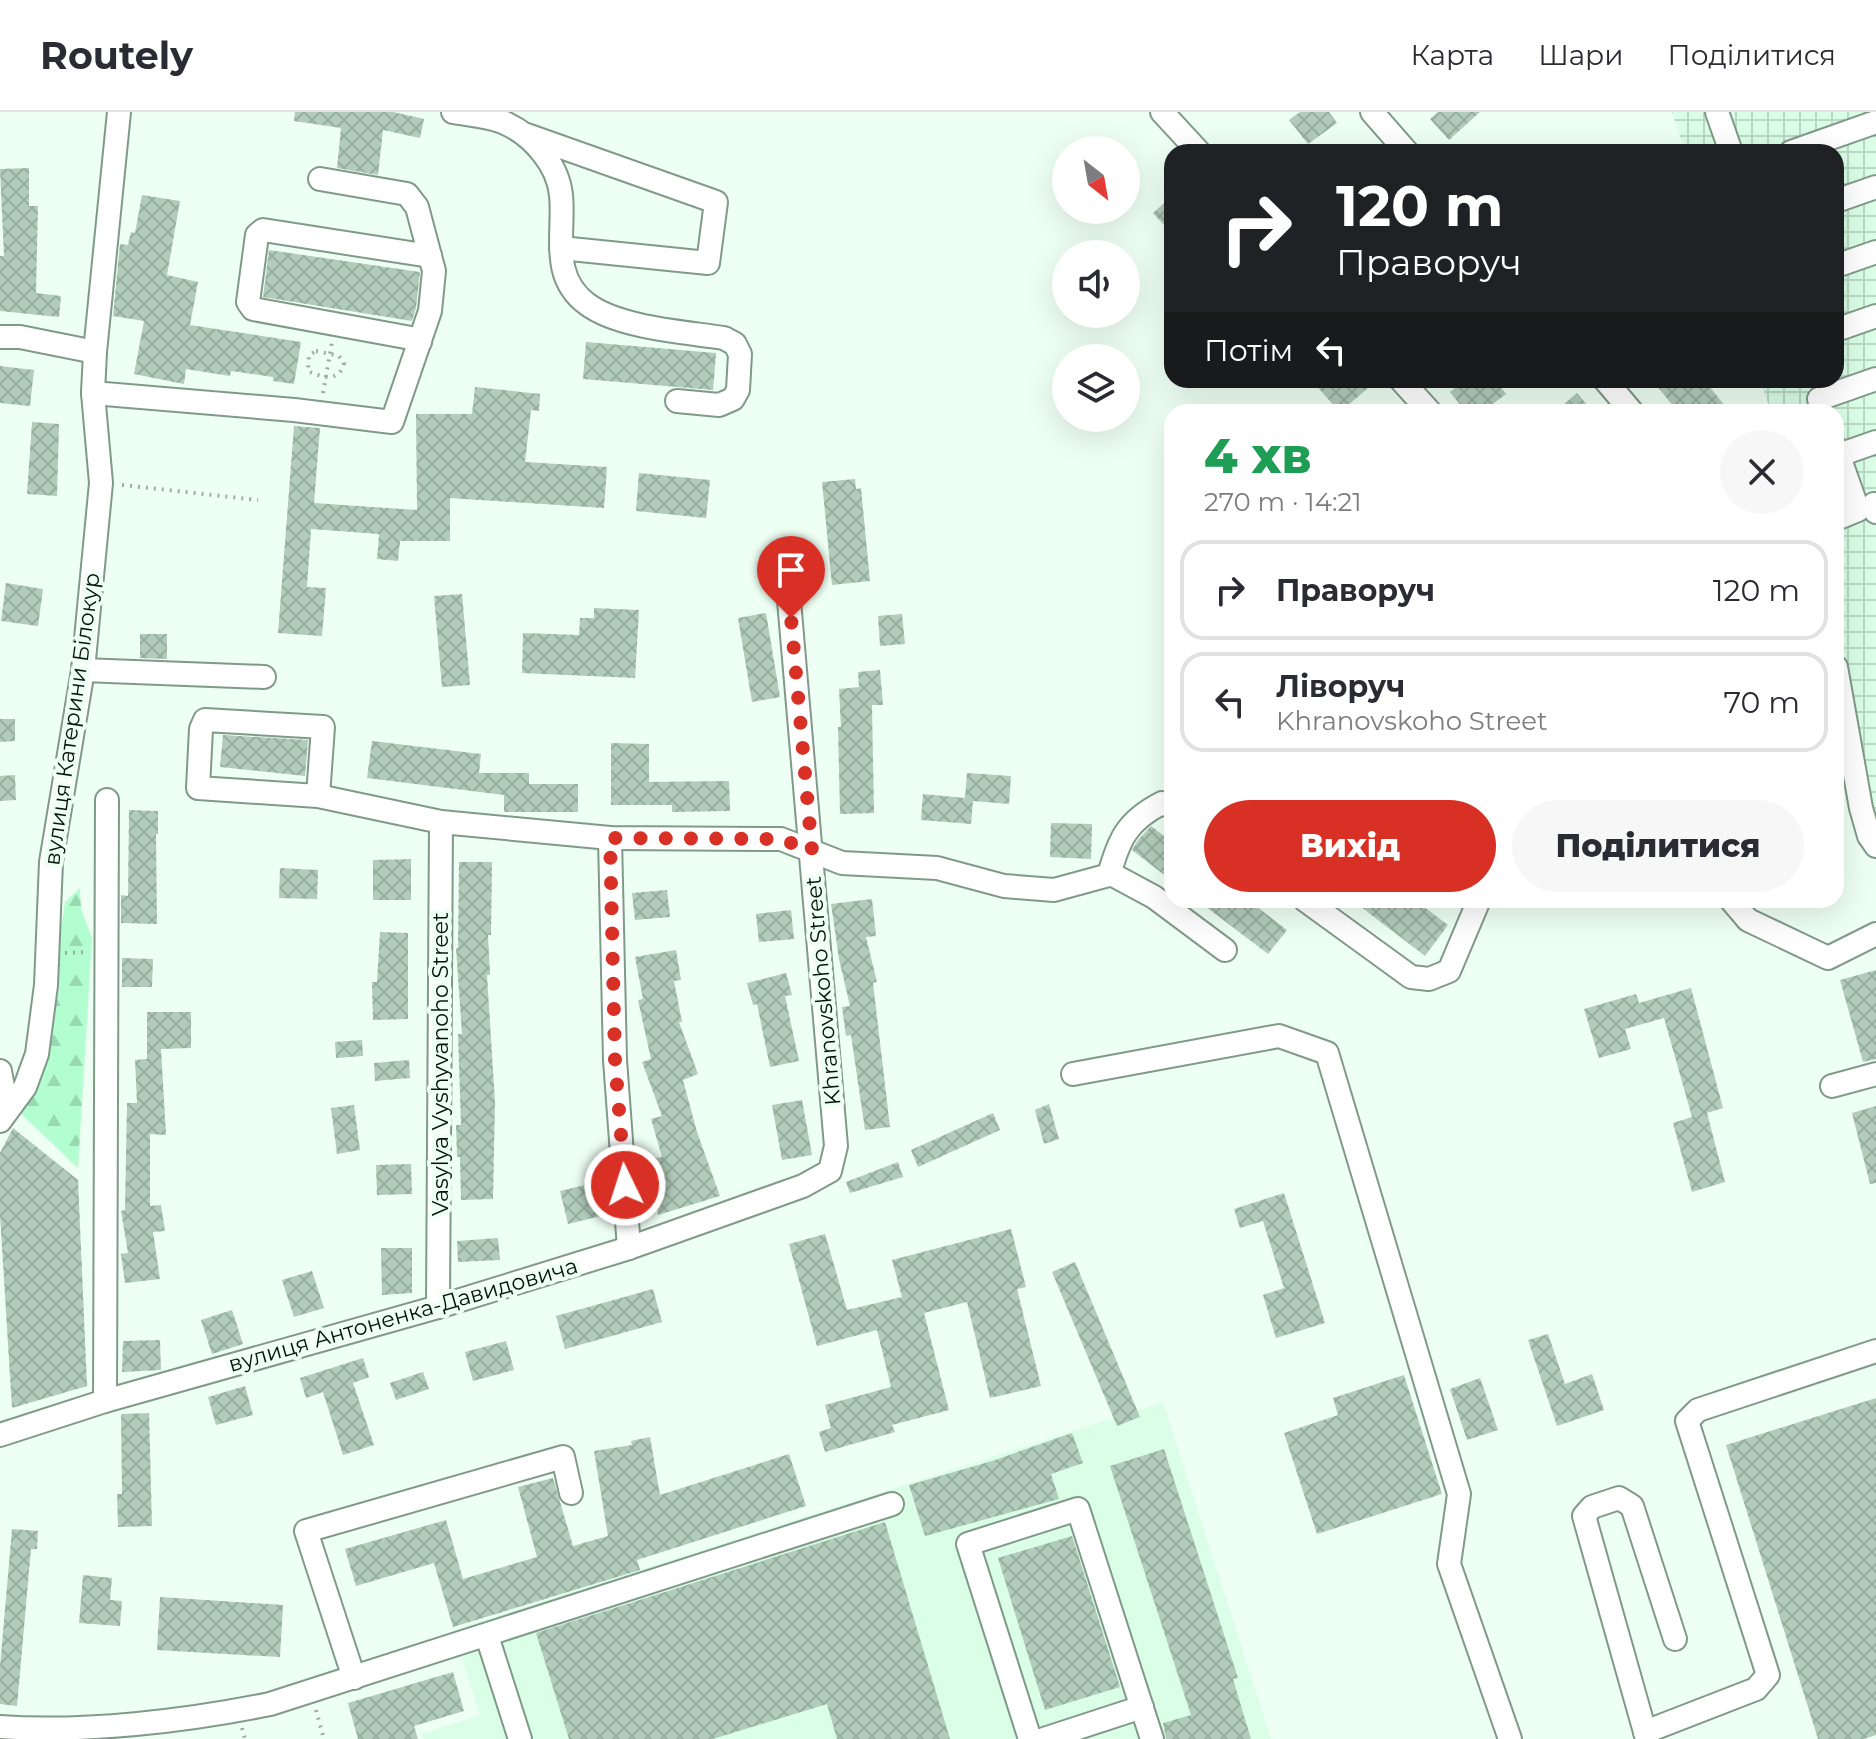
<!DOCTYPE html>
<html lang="uk">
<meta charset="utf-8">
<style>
:root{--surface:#fff;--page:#f7f7f7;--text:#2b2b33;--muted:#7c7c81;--line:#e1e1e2;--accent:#d93025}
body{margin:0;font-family:Montserrat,sans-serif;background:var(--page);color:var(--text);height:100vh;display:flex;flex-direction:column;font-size:30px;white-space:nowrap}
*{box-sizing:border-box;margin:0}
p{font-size:26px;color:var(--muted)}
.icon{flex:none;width:44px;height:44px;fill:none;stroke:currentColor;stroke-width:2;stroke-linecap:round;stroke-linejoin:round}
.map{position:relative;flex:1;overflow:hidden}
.drawer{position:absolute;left:1164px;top:292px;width:680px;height:504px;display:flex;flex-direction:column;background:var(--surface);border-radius:24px;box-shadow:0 8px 32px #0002}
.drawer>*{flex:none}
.top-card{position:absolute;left:1164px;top:32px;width:680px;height:244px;border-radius:24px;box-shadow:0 8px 32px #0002;background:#202124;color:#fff;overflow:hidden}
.needle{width:52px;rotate:149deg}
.tools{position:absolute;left:1052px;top:24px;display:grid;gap:16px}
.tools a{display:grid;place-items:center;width:88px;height:88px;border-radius:50%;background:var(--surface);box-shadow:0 8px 32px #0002;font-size:40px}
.pin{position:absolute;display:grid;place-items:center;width:68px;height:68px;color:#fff;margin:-82px -34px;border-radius:50% 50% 50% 0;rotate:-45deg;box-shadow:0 0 8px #0007}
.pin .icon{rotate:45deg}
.me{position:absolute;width:88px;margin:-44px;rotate:356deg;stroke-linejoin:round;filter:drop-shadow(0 0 6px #0008)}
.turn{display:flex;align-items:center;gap:28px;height:168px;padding:0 40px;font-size:36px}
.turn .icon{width:104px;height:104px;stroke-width:2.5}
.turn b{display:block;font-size:56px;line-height:68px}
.then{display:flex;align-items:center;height:76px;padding:0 40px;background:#0003;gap:16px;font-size:30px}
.round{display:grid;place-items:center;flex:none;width:84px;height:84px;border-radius:42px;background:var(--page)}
.head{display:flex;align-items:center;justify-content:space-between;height:136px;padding:0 40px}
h1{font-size:48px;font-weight:800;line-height:60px;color:#1e9e55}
.button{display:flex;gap:16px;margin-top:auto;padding:16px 40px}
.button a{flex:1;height:92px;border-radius:48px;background:var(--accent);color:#fff;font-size:32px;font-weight:800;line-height:92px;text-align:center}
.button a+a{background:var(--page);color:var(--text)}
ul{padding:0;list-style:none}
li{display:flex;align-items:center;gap:24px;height:100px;margin:0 16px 12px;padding:0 24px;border:4px solid var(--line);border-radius:24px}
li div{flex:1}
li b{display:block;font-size:30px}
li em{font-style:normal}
header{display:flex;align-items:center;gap:48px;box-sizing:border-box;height:112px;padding:0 40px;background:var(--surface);border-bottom:2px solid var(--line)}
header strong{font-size:38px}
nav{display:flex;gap:44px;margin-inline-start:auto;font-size:28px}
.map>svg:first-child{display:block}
.built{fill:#dafee6}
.industrial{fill:url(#industrial-grid)}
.forest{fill:url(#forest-firs)}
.building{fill:url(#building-cross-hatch)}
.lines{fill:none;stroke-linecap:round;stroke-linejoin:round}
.minor-casing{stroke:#809a89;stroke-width:26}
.path{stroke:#9daca2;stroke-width:4;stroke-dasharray:2 6;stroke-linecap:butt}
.minor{stroke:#fff;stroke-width:22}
.route{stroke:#d93025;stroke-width:14;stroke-dasharray:0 25.2}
.labels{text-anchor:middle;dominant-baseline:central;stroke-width:8;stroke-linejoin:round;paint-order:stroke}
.street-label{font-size:22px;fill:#08120c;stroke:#eefff4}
</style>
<header>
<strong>Routely</strong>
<nav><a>Карта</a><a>Шари</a><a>Поділитися</a></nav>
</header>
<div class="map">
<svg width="1876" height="1627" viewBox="0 0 1876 1627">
<defs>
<pattern id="industrial-grid" width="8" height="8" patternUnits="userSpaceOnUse" patternTransform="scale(2)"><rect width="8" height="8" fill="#dafee6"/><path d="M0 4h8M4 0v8" fill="none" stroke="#bad9c4"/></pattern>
<pattern id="forest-firs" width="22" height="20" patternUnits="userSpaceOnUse" patternTransform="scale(2)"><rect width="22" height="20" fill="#b3fed0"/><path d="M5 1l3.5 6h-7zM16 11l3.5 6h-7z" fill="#98d9b1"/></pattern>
<pattern id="building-cross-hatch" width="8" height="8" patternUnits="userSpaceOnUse" patternTransform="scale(2)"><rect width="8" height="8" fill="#b1ccba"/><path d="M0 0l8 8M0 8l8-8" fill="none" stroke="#97ae9f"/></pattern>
</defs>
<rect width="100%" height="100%" fill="#eefff4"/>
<path class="built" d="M 1163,1290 L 1271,1627 L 423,1627 L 421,1622 L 480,1603 L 453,1518 Z"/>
<path class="industrial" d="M 1672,0 L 1876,0 L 1876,734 L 1836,555 L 1836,300 L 1771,300 L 1760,268 L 1836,268 L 1836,40 L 1685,40 Z"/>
<path class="forest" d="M 80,776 L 81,797 L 92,826 L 78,1056 L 17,998 L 54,866 L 65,790 Z"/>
<g class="building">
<path d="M 295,0 L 393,0 L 424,7 L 420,26 L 383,18 L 378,63 L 337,56 L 341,16 L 294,9 Z"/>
<path d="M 1300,0 L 1329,0 L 1337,11 L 1308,32 L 1289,8 Z"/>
<path d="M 1438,0 L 1480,0 L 1449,28 L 1430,7 Z"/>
<path d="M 29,56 L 29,94 L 38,94 L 36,181 L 61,184 L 59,205 L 0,199 L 0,144 L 4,144 L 0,57 Z"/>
<path d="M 142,83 L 180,89 L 167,163 L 198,170 L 190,213 L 301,230 L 294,272 L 273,269 L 273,265 L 231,259 L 230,264 L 186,257 L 184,272 L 134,262 L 144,209 L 113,204 L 120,132 L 128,133 L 131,120 L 135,121 Z"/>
<path d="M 1172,84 L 1172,122 L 1153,101 Z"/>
<path d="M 269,138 L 420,160 L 416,196 L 412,209 L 263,185 Z"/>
<path d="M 586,230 L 716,241 L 713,278 L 583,267 Z"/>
<path d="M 0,254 L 34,258 L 30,294 L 0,291 Z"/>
<path d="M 1311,268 L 1361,268 L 1368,276 L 1340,300 Z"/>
<path d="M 1465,268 L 1495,268 L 1506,282 L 1482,300 L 1466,300 L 1450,280 Z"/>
<path d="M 1652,268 L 1704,268 L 1730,300 L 1678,300 Z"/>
<path d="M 475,275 L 540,282 L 539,299 L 531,298 L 525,350 L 607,355 L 604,396 L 450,386 L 450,429 L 400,429 L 398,449 L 377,447 L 379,422 L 311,417 L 307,475 L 326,476 L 322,524 L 278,521 L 294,314 L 320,316 L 314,391 L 417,398 L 416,302 L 472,302 Z"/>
<path d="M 1577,281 L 1593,300 L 1555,300 Z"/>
<path d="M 32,310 L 59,312 L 57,384 L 27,382 Z"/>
<path d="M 639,361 L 710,368 L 706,406 L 636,399 Z"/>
<path d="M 855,367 L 856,377 L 861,376 L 870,469 L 832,473 L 822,370 Z"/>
<path d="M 6,471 L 43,477 L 38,514 L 1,509 Z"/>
<path d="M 462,482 L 470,573 L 442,575 L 434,484 Z"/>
<path d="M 594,496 L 639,498 L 635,566 L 522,561 L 523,521 L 579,523 L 580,506 L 594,506 Z"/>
<path d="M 766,501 L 780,585 L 752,590 L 738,506 Z"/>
<path d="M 902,502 L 905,532 L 880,534 L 878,504 Z"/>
<path d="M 140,522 L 167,522 L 167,547 L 140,546 Z"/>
<path d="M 880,558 L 883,593 L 872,593 L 874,701 L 840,702 L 838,615 L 841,615 L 839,577 L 859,575 L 858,560 Z"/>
<path d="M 0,607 L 15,607 L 15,629 L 0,630 Z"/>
<path d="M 223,623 L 308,628 L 305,664 L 220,655 Z"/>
<path d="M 372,629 L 481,642 L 479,661 L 529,661 L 529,672 L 578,672 L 578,700 L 504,700 L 504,683 L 367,666 Z"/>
<path d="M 611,631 L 649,632 L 649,670 L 729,669 L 730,699 L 672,700 L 672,693 L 611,693 Z"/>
<path d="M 967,661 L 1011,664 L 1009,692 L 973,689 L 971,712 L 921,708 L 923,682 L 965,686 Z"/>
<path d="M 15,663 L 16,688 L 0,689 L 0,664 Z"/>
<path d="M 129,698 L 158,699 L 158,722 L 156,722 L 157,812 L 121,811 L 121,783 L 128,784 Z"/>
<path d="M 1051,711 L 1092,712 L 1091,747 L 1050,745 Z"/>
<path d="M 1151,714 L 1172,730 L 1172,769 L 1132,738 L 1138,728 Z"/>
<path d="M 411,747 L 411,788 L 373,788 L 373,748 Z"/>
<path d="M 459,750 L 492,750 L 491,823 L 488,823 L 490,863 L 487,863 L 495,990 L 493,1087 L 461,1088 L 460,1045 L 457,1045 L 456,1013 L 461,1013 L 458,922 L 462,922 L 456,836 L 458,836 Z"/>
<path d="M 280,756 L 318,758 L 317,787 L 279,786 Z"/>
<path d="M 667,778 L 670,805 L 635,808 L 632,781 Z"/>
<path d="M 872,787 L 876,824 L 866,825 L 877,870 L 873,871 L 890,1015 L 865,1018 L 851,923 L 846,924 L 842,895 L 850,894 L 839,847 L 831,792 Z"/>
<path d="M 1197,788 L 1248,788 L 1287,818 L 1268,842 Z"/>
<path d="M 1352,788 L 1415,788 L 1448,813 L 1425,844 Z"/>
<path d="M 791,798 L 794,827 L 759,830 L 756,802 Z"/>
<path d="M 380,820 L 408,821 L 408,907 L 373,908 L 372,870 L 377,870 Z"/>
<path d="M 676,838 L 681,868 L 674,869 L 682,910 L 679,910 L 698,962 L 683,968 L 697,1020 L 720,1084 L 658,1103 L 655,1065 L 645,1068 L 644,1048 L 662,1045 L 651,1007 L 662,1004 L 642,950 L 651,947 L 638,888 L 643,887 L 635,845 Z"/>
<path d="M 122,846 L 153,847 L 152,875 L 122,875 Z"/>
<path d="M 1876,858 L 1876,947 L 1863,950 L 1840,868 Z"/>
<path d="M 786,861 L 792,883 L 785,884 L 799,949 L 770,955 L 757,892 L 753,893 L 747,871 Z"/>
<path d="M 1691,876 L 1723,996 L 1707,1001 L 1725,1070 L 1692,1080 L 1673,1011 L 1692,1005 L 1664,906 L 1625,917 L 1631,937 L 1599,946 L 1584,897 L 1636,882 L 1639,891 Z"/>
<path d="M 147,900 L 191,900 L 191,936 L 161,937 L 166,1023 L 150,1022 L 150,1094 L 161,1093 L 165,1119 L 153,1120 L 160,1167 L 125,1171 L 121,1142 L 128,1141 L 121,1099 L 125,1098 L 127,991 L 137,991 L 135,948 L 147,947 Z"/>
<path d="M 362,928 L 363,944 L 336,946 L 335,930 Z"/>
<path d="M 409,948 L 410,966 L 375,969 L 374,951 Z"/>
<path d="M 802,988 L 812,1043 L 782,1048 L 772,993 Z"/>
<path d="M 1049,992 L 1059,1027 L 1044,1032 L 1035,998 Z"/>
<path d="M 354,993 L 360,1038 L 337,1042 L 331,996 Z"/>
<path d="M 1876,994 L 1876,1071 L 1870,1072 L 1852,1001 Z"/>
<path d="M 993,1001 L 1000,1018 L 918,1055 L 911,1038 Z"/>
<path d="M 13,1016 L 78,1068 L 87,1274 L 12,1296 L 0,1103 L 0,1041 Z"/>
<path d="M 898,1050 L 903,1065 L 850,1081 L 846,1070 Z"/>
<path d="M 411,1052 L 412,1082 L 377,1083 L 376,1053 Z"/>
<path d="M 602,1069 L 609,1102 L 568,1112 L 560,1079 Z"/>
<path d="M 1284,1081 L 1325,1211 L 1276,1226 L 1263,1183 L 1284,1176 L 1263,1109 L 1240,1116 L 1234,1097 Z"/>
<path d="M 1011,1117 L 1026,1175 L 1017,1177 L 1041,1274 L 990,1286 L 967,1190 L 924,1201 L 949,1298 L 892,1313 L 895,1320 L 825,1340 L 819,1320 L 831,1316 L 825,1293 L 891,1275 L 877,1218 L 817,1234 L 789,1132 L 825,1122 L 847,1198 L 902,1185 L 892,1148 Z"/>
<path d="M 498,1126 L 500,1148 L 458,1150 L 457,1129 Z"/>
<path d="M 381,1136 L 412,1136 L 412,1181 L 382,1183 Z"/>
<path d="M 1075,1150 L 1140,1305 L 1117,1314 L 1052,1160 Z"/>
<path d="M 312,1159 L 324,1196 L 294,1205 L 282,1168 Z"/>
<path d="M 653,1177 L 662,1210 L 565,1237 L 556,1204 Z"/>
<path d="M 232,1198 L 243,1232 L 212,1242 L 201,1208 Z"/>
<path d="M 1548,1222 L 1565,1272 L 1592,1262 L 1604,1298 L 1557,1314 L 1528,1228 Z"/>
<path d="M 160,1228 L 161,1258 L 122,1260 L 123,1229 Z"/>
<path d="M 506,1229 L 514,1258 L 473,1269 L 465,1240 Z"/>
<path d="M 363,1246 L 369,1265 L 353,1271 L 374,1333 L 343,1343 L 323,1280 L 306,1286 L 300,1266 Z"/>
<path d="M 423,1260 L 429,1277 L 396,1288 L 390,1271 Z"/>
<path d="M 1404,1263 L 1442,1382 L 1317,1422 L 1284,1321 L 1338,1303 L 1333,1286 Z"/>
<path d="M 1480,1266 L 1498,1318 L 1467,1328 L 1450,1277 Z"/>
<path d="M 245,1274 L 253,1303 L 216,1313 L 208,1285 Z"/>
<path d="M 1876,1286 L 1876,1623 L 1864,1627 L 1818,1627 L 1726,1333 Z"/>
<path d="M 149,1301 L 152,1414 L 118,1415 L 117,1382 L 122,1382 L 121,1302 L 122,1304 L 122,1302 Z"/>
<path d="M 1072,1321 L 1083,1351 L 1051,1362 L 1059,1387 L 925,1424 L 909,1373 L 992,1349 Z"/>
<path d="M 650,1325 L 660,1383 L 789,1342 L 806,1394 L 637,1448 L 640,1458 L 453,1515 L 434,1451 L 356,1474 L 345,1437 L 446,1408 L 463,1467 L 537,1445 L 518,1375 L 553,1366 L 573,1434 L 608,1424 L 594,1339 L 632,1333 L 631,1329 Z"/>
<path d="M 1164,1337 L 1238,1566 L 1233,1567 L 1251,1627 L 1166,1627 L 1163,1611 L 1191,1603 L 1110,1354 Z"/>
<path d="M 885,1410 L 950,1627 L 837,1627 L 827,1592 L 713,1627 L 569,1627 L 536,1521 Z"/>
<path d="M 12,1417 L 38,1419 L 37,1437 L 31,1437 L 17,1594 L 0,1592 L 0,1555 Z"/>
<path d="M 1072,1424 L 1120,1575 L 1045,1598 L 998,1446 Z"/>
<path d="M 83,1463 L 112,1466 L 110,1488 L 122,1489 L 120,1514 L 79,1511 Z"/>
<path d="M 160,1485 L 283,1493 L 280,1545 L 157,1538 Z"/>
<path d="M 453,1560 L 464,1599 L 414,1614 L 418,1627 L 358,1627 L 348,1591 Z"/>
</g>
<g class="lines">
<g class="minor-casing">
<g id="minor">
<path d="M 453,0 C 470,3 492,4 507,12 C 533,24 558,53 561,83 C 565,120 549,164 587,192 C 619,216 685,220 724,226 L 735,232 L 740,242 L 738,278 L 733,287 L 719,293 L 677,289"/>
<path d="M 1162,0 L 1199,40"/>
<path d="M 1372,0 L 1407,40"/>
<path d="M 1717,0 L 1731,40"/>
<path d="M 527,23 L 716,90 L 708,151 L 561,136"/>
<path d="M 1791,40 L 1876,10"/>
<path d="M 1836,89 L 1876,75"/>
<path d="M 1836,154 L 1876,140"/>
<path d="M 1836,218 L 1876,204"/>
<path d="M 0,225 L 20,225 L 95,240"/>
<path d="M 420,230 L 411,226 L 253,197 L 248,190 L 257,123 L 263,118 L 430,144"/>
<path d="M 1401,268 L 1430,300"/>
<path d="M 1605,268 L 1632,300"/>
<path d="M 93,281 L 294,298 L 392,310 L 430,199 L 434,159 L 417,95 L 407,82 L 320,67"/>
<path d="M 1819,287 L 1876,267"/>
<path d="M 1836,336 L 1858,398 L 1836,407"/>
<path d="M 1839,343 L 1876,330"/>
<path d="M 1874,392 L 1876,400"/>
<path d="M 1836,555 L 1861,696 L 1869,724 L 1876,734"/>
<path d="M 83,558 L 264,565"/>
<path d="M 318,684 L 323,615 L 205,608 L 201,617 L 198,676 L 318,684 L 441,710 L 610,726 L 781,727 L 842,751 L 937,756 L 1004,774 L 1054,778 L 1109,763 L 1115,764 L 1154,785 L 1225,838"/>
<path d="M 610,726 L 615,948 L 629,1136"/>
<path d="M 1109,763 C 1119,727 1127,709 1162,691 L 1172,695"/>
<path d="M 1305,788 L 1411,865 L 1429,867 L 1449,859 L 1479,788"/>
<path d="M 1731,788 L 1748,808 L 1828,846 L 1876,822"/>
<path d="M 0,959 L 7,997"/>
<path d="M 1073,962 L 1279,924 L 1327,941 L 1459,1382 L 1449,1452 L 1510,1627"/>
<path d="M 1832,974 L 1876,962"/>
<path d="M 0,1009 L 25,975 L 37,942 L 46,873 L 51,750 L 83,558 L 101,371 L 93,281 L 95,240 L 119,0"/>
<path d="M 438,1195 L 441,710"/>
<path d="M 105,1289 L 107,688"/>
<path d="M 0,1323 L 105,1289 L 438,1195 L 629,1136 L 803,1074 L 830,1059 L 836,1034 L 788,477"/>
<path d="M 487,1524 L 520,1627"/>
<path d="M 354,1566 L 306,1419 L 563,1345 L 571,1381"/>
<path d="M 0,1615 C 84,1621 187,1609 270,1592 L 892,1392"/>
<path d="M 1645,1620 L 1756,1577 L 1768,1563 L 1687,1309 L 1698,1298 L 1876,1239"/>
<path d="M 1030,1627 L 968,1432 L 1078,1397 L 1152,1627"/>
<path d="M 1044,1627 L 1142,1595"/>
<path d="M 1647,1627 L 1584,1404 L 1592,1395 L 1619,1386 L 1632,1394 L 1675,1527"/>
</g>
</g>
<g class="path">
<path d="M 316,239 L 339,244 L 344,251 C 340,270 322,266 308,259 L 309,243 Z"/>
<path d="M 323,281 L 332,230"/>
<path d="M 122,373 L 258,388"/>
<path d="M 65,841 L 88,840"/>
<path d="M 316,1598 L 324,1627"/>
<path d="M 242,1616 L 245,1627"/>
</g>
<use href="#minor" class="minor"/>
</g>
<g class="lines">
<path class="route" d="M 625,1073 L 615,948 L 610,726 L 781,727 L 812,739 L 791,506"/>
</g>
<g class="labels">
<g class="street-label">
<text transform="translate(72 607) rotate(-82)">вулиця Катерини Білокур</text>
<text transform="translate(823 879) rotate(-95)">Khranovskoho Street</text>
<text transform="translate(440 952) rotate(-90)">Vasylya Vyshyvanoho Street</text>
<text transform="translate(403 1203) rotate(-16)">вулиця Антоненка-Давидовича</text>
</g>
</g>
</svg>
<div class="tools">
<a><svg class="needle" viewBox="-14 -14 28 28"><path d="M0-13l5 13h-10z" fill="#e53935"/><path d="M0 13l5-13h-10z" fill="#7c7c81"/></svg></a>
<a><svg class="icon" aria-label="sound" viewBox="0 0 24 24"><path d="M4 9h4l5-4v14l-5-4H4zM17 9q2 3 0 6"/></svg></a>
<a><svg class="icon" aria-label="layers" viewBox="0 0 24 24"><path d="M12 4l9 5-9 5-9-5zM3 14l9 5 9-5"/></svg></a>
</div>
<div class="pin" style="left:791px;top:506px;background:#d93025"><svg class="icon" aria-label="arrive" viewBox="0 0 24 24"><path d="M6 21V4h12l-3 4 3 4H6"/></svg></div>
<svg class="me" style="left:625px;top:1073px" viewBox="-20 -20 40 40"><circle r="17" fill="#d93025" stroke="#fff" stroke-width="3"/><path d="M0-11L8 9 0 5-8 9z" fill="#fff"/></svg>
<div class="top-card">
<div class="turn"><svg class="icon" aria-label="right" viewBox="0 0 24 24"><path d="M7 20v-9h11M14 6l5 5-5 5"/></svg><div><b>120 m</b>Праворуч</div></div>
<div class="then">Потім<svg class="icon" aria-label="left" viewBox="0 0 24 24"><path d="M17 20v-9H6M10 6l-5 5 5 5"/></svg></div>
</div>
<section class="drawer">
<div class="head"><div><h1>4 хв</h1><p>270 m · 14:21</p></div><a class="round"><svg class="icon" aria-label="close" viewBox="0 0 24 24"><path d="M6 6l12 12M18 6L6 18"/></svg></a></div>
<ul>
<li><svg class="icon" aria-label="right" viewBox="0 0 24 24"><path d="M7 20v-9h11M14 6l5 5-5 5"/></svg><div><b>Праворуч</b></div><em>120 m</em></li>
<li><svg class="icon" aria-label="left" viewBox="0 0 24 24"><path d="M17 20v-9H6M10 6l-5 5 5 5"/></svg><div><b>Ліворуч</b><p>Khranovskoho Street</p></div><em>70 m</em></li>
</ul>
<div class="button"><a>Вихід</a><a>Поділитися</a></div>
</section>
</div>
